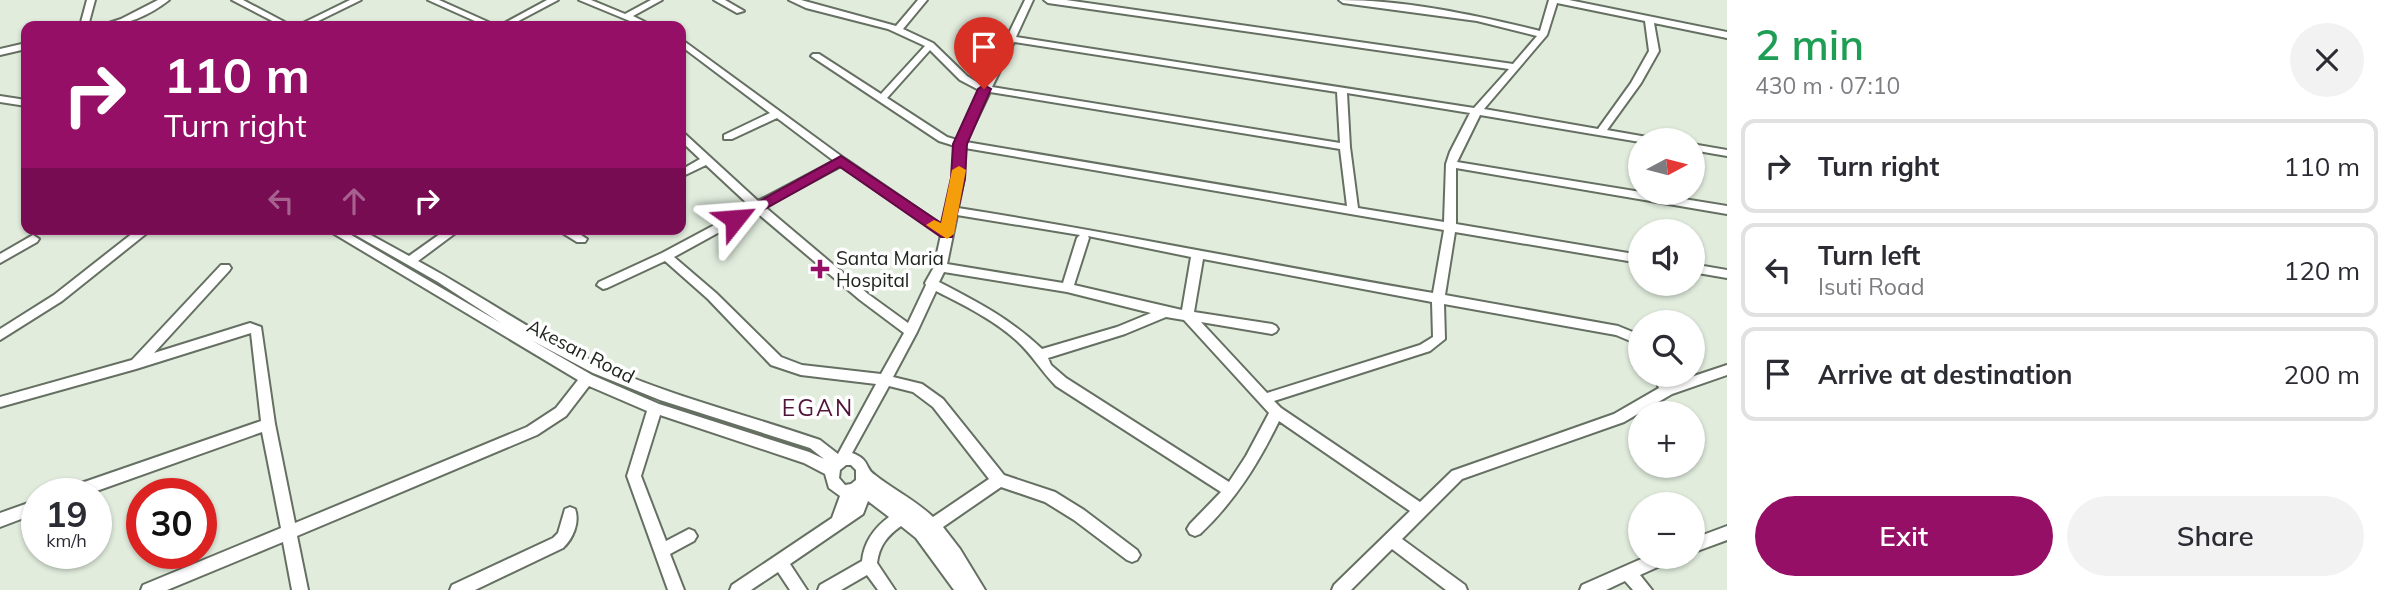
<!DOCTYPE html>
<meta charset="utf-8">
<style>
:root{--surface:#fff;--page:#f2f2f3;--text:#2b2b33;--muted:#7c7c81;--line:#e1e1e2;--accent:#950f67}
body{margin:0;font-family:Mulish,sans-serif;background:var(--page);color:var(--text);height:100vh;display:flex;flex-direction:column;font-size:26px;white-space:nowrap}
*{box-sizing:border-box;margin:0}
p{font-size:23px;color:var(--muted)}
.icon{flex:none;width:38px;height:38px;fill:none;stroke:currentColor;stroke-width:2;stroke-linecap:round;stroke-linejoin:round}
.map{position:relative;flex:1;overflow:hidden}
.drawer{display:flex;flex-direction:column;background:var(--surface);width:665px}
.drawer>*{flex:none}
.guide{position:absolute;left:21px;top:21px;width:665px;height:214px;border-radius:14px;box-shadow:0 2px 5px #0004;background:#950f67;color:#fff;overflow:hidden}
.needle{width:46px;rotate:83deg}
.fabs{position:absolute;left:1628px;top:128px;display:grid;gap:14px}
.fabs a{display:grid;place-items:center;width:77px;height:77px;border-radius:50%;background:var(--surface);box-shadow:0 2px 5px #0004;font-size:35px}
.speed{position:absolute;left:21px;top:478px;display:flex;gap:14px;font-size:35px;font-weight:700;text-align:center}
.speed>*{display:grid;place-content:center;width:91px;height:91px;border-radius:50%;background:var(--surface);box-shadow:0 2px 5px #0004;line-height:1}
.speed small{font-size:18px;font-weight:400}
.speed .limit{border:10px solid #d22;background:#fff;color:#111}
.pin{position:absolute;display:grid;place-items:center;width:60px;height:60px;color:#fff;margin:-72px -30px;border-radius:50% 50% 50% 0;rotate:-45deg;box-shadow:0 0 7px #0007}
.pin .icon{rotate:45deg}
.me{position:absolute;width:77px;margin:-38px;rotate:62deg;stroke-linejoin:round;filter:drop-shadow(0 0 5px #0008)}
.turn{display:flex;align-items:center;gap:24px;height:147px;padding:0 28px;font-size:32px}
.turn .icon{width:91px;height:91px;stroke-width:2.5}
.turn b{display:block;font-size:49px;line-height:60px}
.lanes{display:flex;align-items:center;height:66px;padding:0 28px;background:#0003;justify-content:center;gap:35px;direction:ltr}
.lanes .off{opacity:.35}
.round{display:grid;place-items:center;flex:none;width:74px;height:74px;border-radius:37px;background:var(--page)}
.overview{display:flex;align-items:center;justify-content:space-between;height:119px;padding:0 28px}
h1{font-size:42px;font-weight:600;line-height:52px;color:#1e9e55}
.button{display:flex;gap:14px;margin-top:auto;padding:14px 28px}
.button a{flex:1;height:80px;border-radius:42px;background:var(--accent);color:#fff;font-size:28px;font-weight:600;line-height:80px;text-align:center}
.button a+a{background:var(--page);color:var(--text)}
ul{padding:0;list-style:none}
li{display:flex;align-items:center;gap:21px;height:94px;margin:0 14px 10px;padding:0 14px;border:4px solid var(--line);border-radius:14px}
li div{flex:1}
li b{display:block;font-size:26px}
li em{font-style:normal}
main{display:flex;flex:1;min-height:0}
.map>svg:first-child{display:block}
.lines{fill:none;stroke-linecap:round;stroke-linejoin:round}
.minor-casing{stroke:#656f62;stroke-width:4}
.minor{fill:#fff;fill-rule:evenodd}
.route{fill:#950f67;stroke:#610a43;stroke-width:2}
.slow{fill:#f59e0b}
.poi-dot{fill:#950f67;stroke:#fff;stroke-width:2.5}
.labels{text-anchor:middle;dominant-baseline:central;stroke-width:7;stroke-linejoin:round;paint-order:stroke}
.poi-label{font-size:19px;fill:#20241e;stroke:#fff;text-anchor:start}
.street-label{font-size:19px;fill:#20241e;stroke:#fff}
.quarter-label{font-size:23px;letter-spacing:2px;fill:#52153a;stroke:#fff}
</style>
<main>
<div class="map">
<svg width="1727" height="590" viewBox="0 0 1727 590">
<rect width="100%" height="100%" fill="#e1ecdd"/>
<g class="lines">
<g class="minor-casing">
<g id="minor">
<path d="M 87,0 L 95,0 L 88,26 L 80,26 Z"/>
<path d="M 158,0 L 169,0 C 150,15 124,27 100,26 L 121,19 Z"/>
<path d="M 232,0 L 243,0 L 292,26 L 282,26 Z"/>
<path d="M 350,0 L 361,0 L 308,26 L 297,26 Z"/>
<path d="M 428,0 L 439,0 L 497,26 L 486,26 Z"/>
<path d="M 547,0 L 558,0 L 509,26 L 499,26 Z"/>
<path d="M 579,0 L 591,0 L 625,14 L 651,0 L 662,0 L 633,16 L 653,26 L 642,26 Z"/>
<path d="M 714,0 L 725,0 L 744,11 L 737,13 Z"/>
<path d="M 789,0 L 801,0 L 896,26 L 918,0 L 927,0 L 903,29 L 933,43 L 967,76 L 983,86 L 1005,40 L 1003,38 L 1008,35 L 1025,0 L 1033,0 L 1016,37 L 1474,108 L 1509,69 L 1048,3 L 1044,0 L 1066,0 L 1513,64 L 1537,36 L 1477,21 L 1343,3 L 1339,0 C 1406,0 1475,15 1540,31 L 1549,0 L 1569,0 L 1727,32 L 1727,38 L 1654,23 L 1659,51 L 1641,83 L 1607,130 L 1647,137 L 1652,140 L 1640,140 L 1640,142 L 1480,115 L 1457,162 L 1727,206 L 1727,214 L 1456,168 L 1456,224 L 1640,255 L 1640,263 L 1455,232 L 1445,295 L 1618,326 L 1640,335 L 1640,345 L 1616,335 L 1444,304 L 1445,339 L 1430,351 L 1274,401 L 1281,408 L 1420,502 L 1452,471 L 1614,414 L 1659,388 L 1653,374 L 1666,374 L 1670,384 L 1727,365 L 1727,375 L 1672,394 L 1624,422 L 1462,479 L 1402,539 L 1465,585 L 1467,590 L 1446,590 L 1392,549 L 1351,590 L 1332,590 L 1334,585 L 1410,511 L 1279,421 C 1258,464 1235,501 1200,534 L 1195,536 L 1190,534 L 1187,529 L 1190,524 L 1221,492 L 1056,386 C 1041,371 1032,354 1016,340 C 993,319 963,305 936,291 L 917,332 L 893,377 L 922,384 L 943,399 L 1004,475 L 1055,492 L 1084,510 L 1137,550 L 1140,555 L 1137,560 L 1132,562 L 1127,560 L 1074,520 L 1045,502 L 1001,487 L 943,527 L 960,549 L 985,590 L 954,590 L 916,538 L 901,526 C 887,536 879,546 877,563 L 895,590 L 878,590 L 867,575 L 841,590 L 818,590 L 820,585 L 862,561 C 864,542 874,528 889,517 L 868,501 L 863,514 L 790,564 L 807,590 L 790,590 L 778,572 L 751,590 L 730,590 L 732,585 L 832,518 L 840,496 L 829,488 L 825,474 L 804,463 L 660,415 L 641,476 L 666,541 L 689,529 L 694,531 L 697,536 L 694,541 L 670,554 L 684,590 L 668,590 L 627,476 L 647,411 L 589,386 L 566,416 L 537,435 L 297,536 L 308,590 L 292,590 L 283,542 L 167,590 L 141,590 L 143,585 L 281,528 L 262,432 L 88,494 L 62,494 L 64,489 L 261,421 L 251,333 L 136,369 L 0,407 L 0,397 L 132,360 L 221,265 L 229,265 L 231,268 L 229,271 L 154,353 L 250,323 L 261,327 L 275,424 L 295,523 L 527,427 L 556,408 L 578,380 L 326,229 L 341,229 L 501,323 L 438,282 L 345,229 L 360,229 L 409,256 L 447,229 L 461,229 L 418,261 C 481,295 538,337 604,366 C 673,397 748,415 820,440 L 838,454 L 876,384 L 801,375 L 771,365 L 708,299 L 665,261 L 607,288 L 603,289 L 597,285 L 599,282 L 662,253 L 750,206 L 706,165 L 681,177 L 681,170 L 700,159 L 681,141 L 681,133 L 685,134 L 758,201 L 834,161 L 777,118 L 732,139 L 724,139 L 724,135 L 770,113 L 681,46 L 681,39 L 845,159 L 943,226 L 954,178 L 955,146 L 939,141 L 811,56 L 813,54 L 819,54 L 881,94 L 925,46 L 888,29 L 806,8 ZM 1557,3 L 1645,21 L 1649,51 L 1631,83 L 1598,129 L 1484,109 L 1547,35 ZM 1014,42 L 1337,92 L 1340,143 L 992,87 ZM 930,50 L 960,80 L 981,91 L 957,140 L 947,137 L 887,98 ZM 990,92 L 1340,149 L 1347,206 L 966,142 ZM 1347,93 L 1470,113 L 1450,152 L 1446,164 L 1444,222 L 1358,208 L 1350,147 ZM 965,148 L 1444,230 L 1433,293 C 1274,266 1118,233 958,208 L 964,178 ZM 841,166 L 941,235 L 934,267 L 925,283 L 926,285 L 908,323 L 868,294 L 765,207 ZM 756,212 L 860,300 L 904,333 L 881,374 L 802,365 L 781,357 L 716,293 L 674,257 ZM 957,215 L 1080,235 L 1077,238 L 1063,283 L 947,264 ZM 1088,236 L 1191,257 L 1182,310 L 1074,285 L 1089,238 ZM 1203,259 L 1432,302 L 1433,337 L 1420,345 L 1267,393 L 1201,322 L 1272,334 L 1276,332 L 1278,329 L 1276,326 L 1272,324 L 1194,312 ZM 944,272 L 1067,292 L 1151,313 L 1117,327 L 1042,349 C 1012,320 976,301 939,282 ZM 1166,317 L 1184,320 L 1269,413 L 1246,456 L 1229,482 L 1066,378 L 1051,365 L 1048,358 L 1125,334 ZM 531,340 L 593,373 L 660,400 L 810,448 L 824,459 L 809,452 L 659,404 L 592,375 ZM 889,386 L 913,392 L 933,407 L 989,479 L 933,517 C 915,500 894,490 875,475 C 864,468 871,460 852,453 ZM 846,465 L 851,465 L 856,470 L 856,480 L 851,484 L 845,485 L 839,478 L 840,470 Z"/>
<path d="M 26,43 L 26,49 L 0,55 L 0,49 Z"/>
<path d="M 0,96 L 26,100 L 26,106 L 0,102 Z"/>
<path d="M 1692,144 L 1727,150 L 1727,156 L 1692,150 Z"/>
<path d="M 138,229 L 152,229 L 62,301 L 0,340 L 0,329 L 54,295 Z"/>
<path d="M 556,229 L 572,229 L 587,239 L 585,242 L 577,242 Z"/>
<path d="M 33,235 L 39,239 L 37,242 L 0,263 L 0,254 Z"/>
<path d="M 1692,264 L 1727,270 L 1727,278 L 1692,272 Z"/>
<path d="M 37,500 L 37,513 L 0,527 L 0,513 Z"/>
<path d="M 570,507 L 575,509 C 580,522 573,539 563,548 L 475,590 L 450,590 L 452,585 L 553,538 L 558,533 L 565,509 Z"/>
<path d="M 1727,526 L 1727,540 L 1692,553 L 1692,539 Z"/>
<path d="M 1648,556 L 1674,556 L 1671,561 L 1640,575 L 1652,590 L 1633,590 L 1625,581 L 1606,590 L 1580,590 L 1582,585 Z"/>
</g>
</g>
<use href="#minor" class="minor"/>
</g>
<path class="route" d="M 984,85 L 991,89 L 967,144 L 965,178 L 952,237 L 941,237 L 840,167 L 740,223 L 729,223 L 727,219 L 841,156 L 941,223 L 951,178 L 953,144 L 978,89 Z"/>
<path class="slow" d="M 959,166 L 966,170 L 954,234 L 947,239 L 926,225 L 934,220 L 941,223 L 952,170 Z"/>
<path class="poi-dot" d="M816.5 258.5h7v7h7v7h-7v7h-7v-7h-7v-7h7z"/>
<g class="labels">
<g class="poi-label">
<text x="836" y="258">Santa Maria<tspan x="836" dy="22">Hospital</tspan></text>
</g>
<g class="street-label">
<text transform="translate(581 351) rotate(27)">Akesan Road</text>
</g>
<g class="quarter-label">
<text x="818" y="407">EGAN</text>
</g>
</g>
</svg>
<div class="fabs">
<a><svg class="needle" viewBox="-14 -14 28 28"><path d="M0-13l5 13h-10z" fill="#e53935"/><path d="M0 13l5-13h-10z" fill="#7c7c81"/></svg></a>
<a><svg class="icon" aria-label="sound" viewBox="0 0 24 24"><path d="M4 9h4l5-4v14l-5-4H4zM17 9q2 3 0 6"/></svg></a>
<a><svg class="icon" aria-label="search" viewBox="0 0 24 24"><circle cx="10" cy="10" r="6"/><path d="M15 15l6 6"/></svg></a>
<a>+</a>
<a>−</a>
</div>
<div class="speed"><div>19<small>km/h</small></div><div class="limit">30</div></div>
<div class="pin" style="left:984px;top:89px;background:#d93025"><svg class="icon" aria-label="arrive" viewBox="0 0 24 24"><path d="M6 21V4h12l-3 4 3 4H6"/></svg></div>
<svg class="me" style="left:735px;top:219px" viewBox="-20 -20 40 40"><path d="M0-17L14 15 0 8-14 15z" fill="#950f67" stroke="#fff" stroke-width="4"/></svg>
<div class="guide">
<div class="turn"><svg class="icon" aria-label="right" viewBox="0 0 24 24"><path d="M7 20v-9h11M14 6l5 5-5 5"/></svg><div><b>110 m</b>Turn right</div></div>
<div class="lanes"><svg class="icon off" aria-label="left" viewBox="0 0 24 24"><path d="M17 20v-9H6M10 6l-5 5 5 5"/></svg><svg class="icon off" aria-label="ahead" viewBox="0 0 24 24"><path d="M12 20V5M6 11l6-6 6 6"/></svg><svg class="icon" aria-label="right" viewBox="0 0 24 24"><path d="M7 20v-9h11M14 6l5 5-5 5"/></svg></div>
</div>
</div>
<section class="drawer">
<div class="overview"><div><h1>2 min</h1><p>430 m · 07:10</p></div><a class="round"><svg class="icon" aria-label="close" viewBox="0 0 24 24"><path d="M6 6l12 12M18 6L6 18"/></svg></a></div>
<ul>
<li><svg class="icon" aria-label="right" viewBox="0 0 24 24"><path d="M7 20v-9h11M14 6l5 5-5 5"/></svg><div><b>Turn right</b></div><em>110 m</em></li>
<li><svg class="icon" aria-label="left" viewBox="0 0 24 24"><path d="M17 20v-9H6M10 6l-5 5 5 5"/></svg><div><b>Turn left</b><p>Isuti Road</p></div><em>120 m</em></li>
<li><svg class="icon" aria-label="arrive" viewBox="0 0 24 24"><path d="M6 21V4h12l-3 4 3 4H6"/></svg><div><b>Arrive at destination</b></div><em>200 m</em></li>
</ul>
<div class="button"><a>Exit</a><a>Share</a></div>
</section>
</main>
